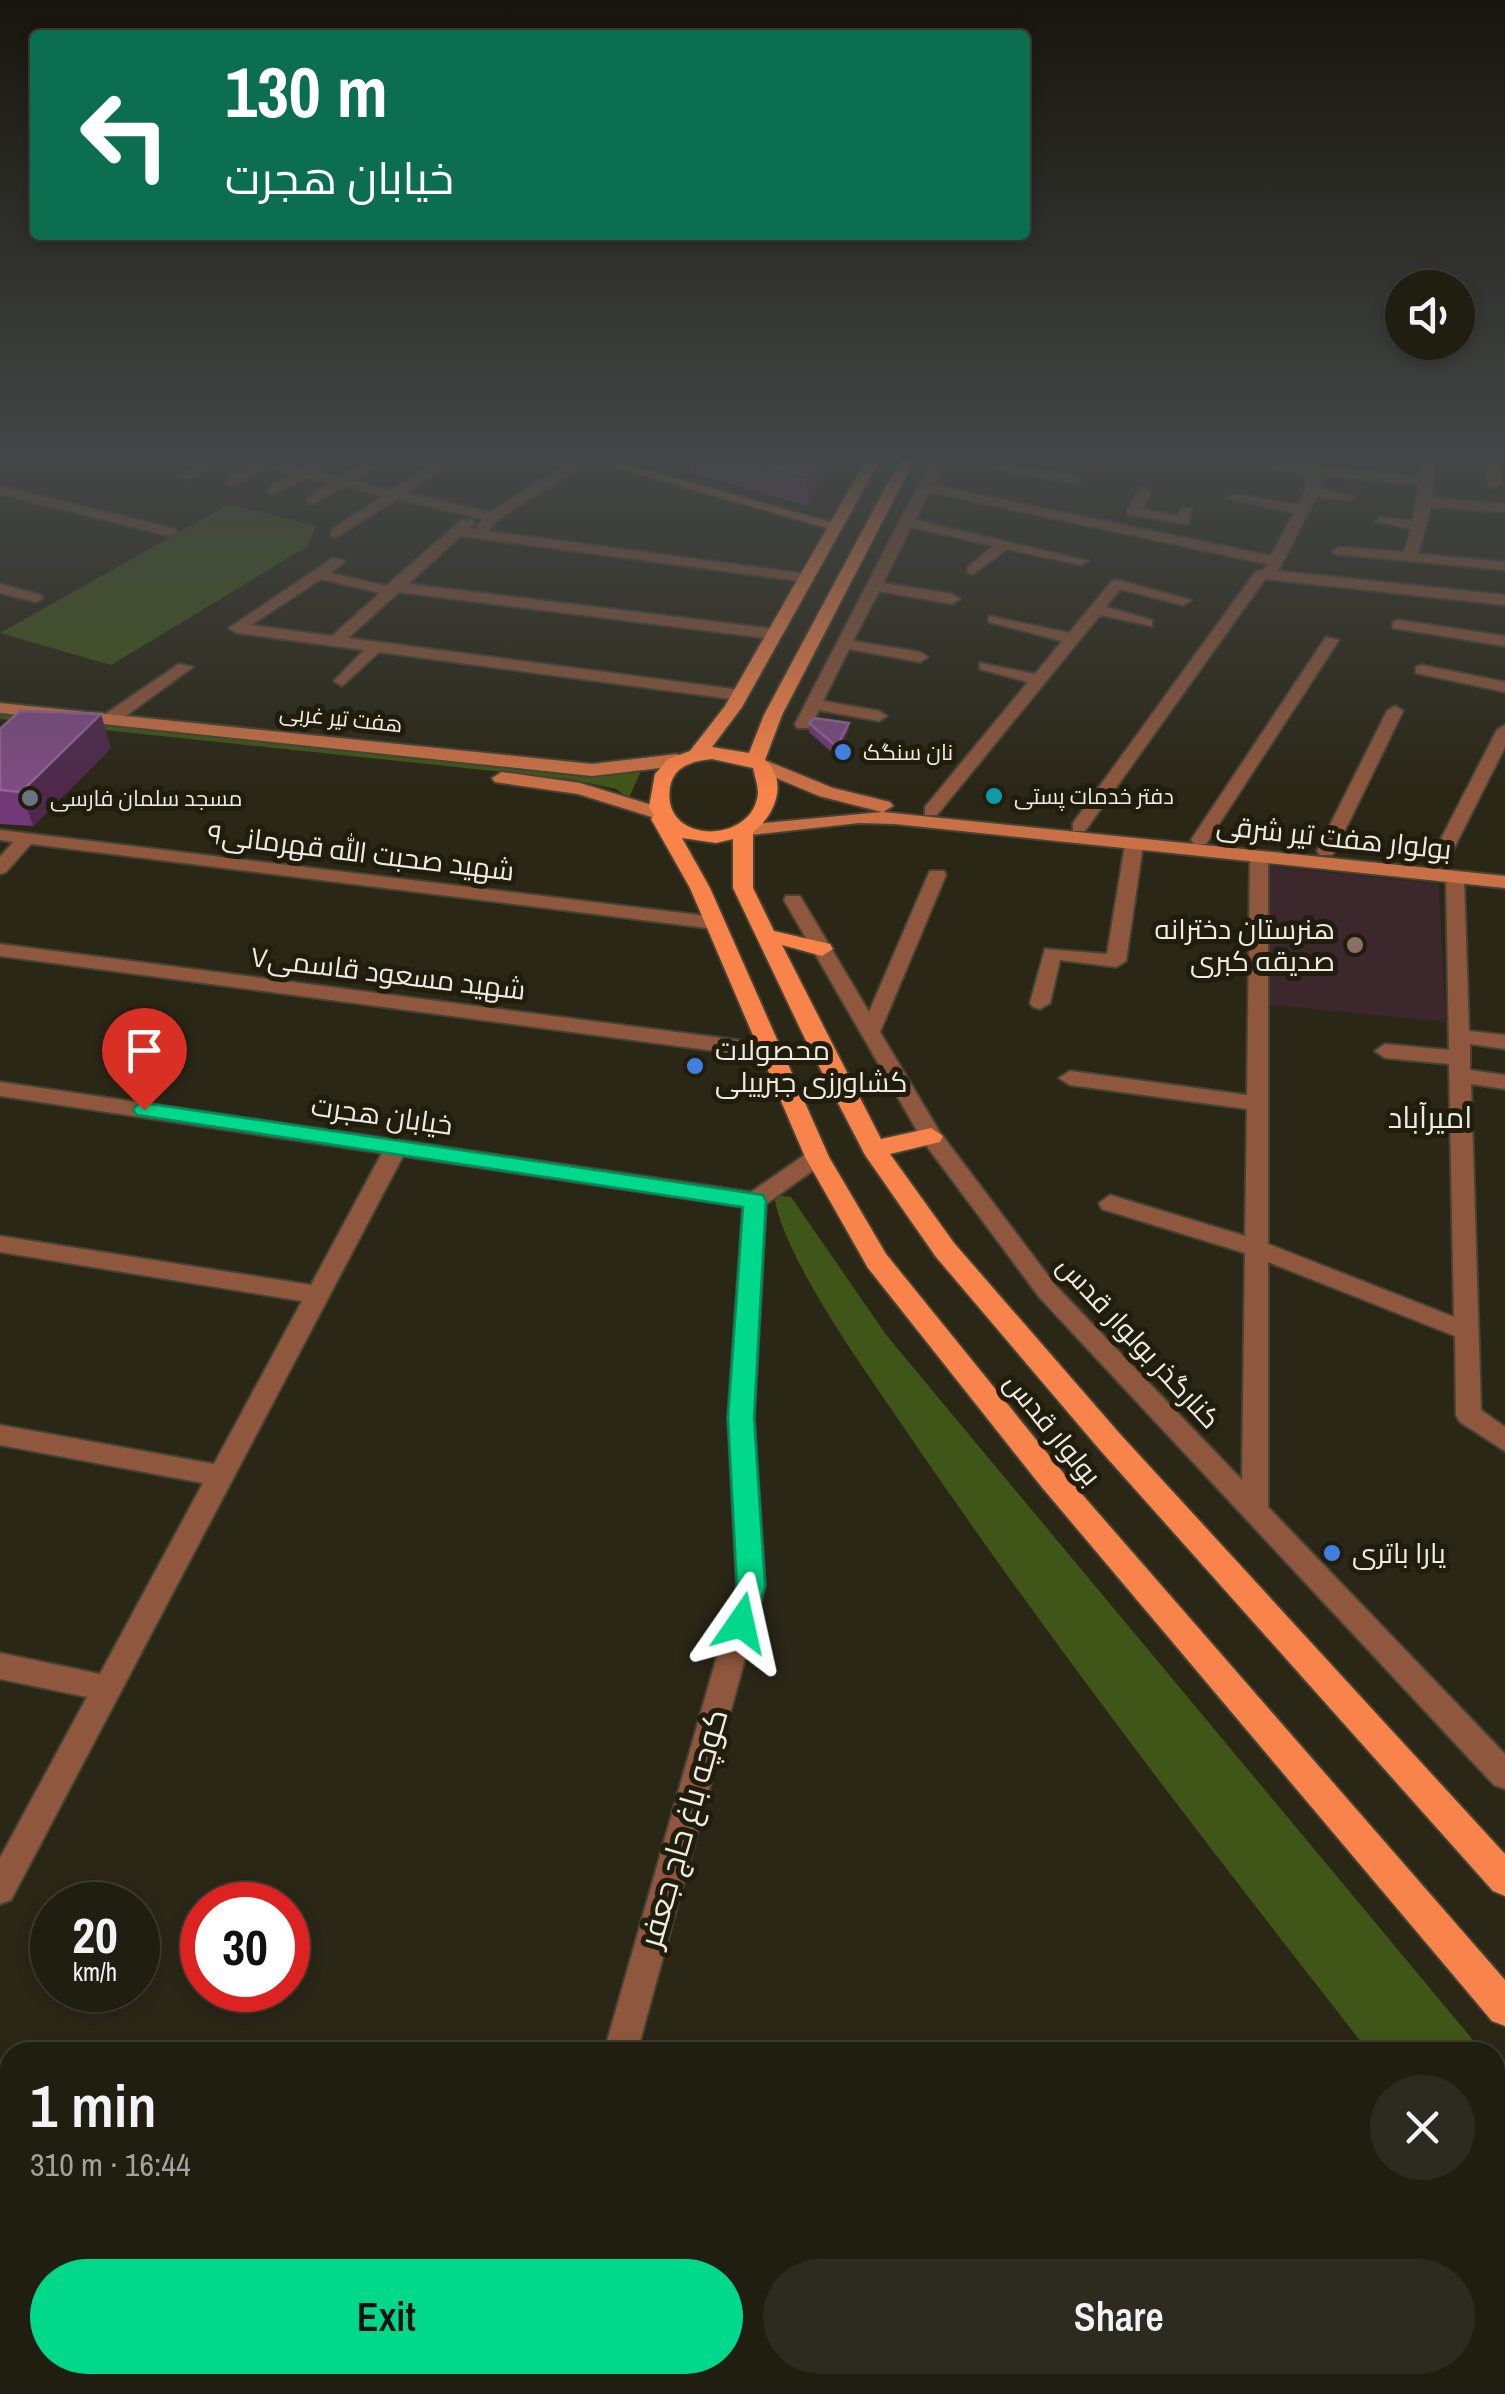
<!DOCTYPE html>
<meta charset="utf-8">
<style>
:root{--surface:#201d11;--page:#2d2a1f;--text:#f1f3f6;--muted:#a2a29f;--line:#3d3b31;--accent:#00d98c}
body{margin:0;font-family:"Archivo Narrow",Cairo,sans-serif;background:var(--page);color:var(--text);height:100vh;display:flex;flex-direction:column;font-size:38px;white-space:nowrap}
*{box-sizing:border-box;margin:0}
p{font-size:32px;color:var(--muted)}
.icon{flex:none;width:55px;height:55px;fill:none;stroke:currentColor;stroke-width:2;stroke-linecap:round;stroke-linejoin:round}
.map{position:relative;flex:1;overflow:hidden}
.panel{position:absolute;left:0px;top:2042px;width:1505px;height:352px;display:flex;flex-direction:column;background:var(--surface);border-radius:30px 30px 0 0;box-shadow:0 5px 15px #0003,0 0 0 2px var(--line)}
.panel>*{flex:none}
.top-card{position:absolute;left:30px;top:30px;width:1000px;height:210px;border-radius:10px;box-shadow:0 5px 15px #0003,0 0 0 2px var(--line);background:#0b6e4f;color:#fff;overflow:hidden}
.tools{position:absolute;left:1385px;top:270px;display:grid;gap:20px}
.tools a{display:grid;place-items:center;width:90px;height:90px;border-radius:50%;background:var(--surface);box-shadow:0 5px 15px #0003,0 0 0 2px var(--line);font-size:50px}
.speed{position:absolute;left:30px;top:1882px;display:flex;gap:20px;font-size:50px;font-weight:700;text-align:center}
.speed>*{display:grid;place-content:center;width:130px;height:130px;border-radius:50%;background:var(--surface);box-shadow:0 5px 15px #0003,0 0 0 2px var(--line);line-height:1}
.speed small{font-size:25px;font-weight:400}
.speed .limit{border:15px solid #d22;background:#fff;color:#111}
.pin{position:absolute;display:grid;place-items:center;width:85px;height:85px;color:#fff;margin:-102px -42px;border-radius:50% 50% 50% 0;rotate:-45deg;box-shadow:0 0 10px #0007}
.pin .icon{rotate:45deg}
.me{position:absolute;width:110px;margin:-55px;rotate:11deg;stroke-linejoin:round;filter:drop-shadow(0 0 8px #0008)}
.turn{display:flex;align-items:center;gap:35px;height:210px;padding:0 30px;font-size:45px}
.turn .icon{width:130px;height:130px;stroke-width:2.5}
.turn b{display:block;font-size:70px;line-height:85px}
.round{display:grid;place-items:center;flex:none;width:105px;height:105px;border-radius:52px;background:var(--page)}
.summary{display:flex;align-items:center;justify-content:space-between;height:170px;padding:0 30px}
h1{font-size:60px;font-weight:600;line-height:75px}
.button{display:flex;gap:20px;margin-top:auto;padding:20px 30px}
.button a{flex:1;height:115px;border-radius:60px;background:var(--accent);color:#111;font-size:40px;font-weight:600;line-height:115px;text-align:center}
.button a+a{background:var(--page);color:var(--text)}
.map>svg:first-child{display:block}
.education{fill:#3b272c}
.green{fill:#405618}
.lines{fill:none;stroke-linecap:round;stroke-linejoin:round}
.street-casing{stroke:#454333;stroke-width:4}
.secondary-casing{stroke:#454333;stroke-width:4}
.primary-casing{stroke:#454333;stroke-width:4}
.street{fill:#8f573d;fill-rule:evenodd}
.secondary{fill:#ca7046;fill-rule:evenodd}
.primary{fill:#f8834b;fill-rule:evenodd}
.wall{fill:#713977}
.shaded-wall{fill:#4f294c}
.building{fill:#7f4c83;stroke:#906592;stroke-width:2.5}
.route{fill:#00d98c;stroke:#008d5b;stroke-width:2.5}
.shop-dot{fill:#3f7fe0;stroke:#201d0d;stroke-width:4}
.culture-dot{fill:#0f9aa8;stroke:#201d0d;stroke-width:4}
.worship-dot{fill:#6b7280;stroke:#201d0d;stroke-width:4}
.education-dot{fill:#8d6e63;stroke:#201d0d;stroke-width:4}
.labels{text-anchor:middle;dominant-baseline:central;stroke-width:10;stroke-linejoin:round;paint-order:stroke}
.far-street-label{font-size:22px;fill:#eeece2;stroke:#201d0d}
.far-poi-label{font-size:22px;fill:#eeece2;stroke:#201d0d;text-anchor:start}
.street-label{font-size:28px;fill:#eeece2;stroke:#201d0d}
.poi-label{font-size:28px;fill:#eeece2;stroke:#201d0d;text-anchor:start}
.neighbourhood-label{font-size:30px;fill:#eeece2;stroke:#201d0d}
.near-street-label{font-size:32px;fill:#eeece2;stroke:#201d0d}
</style>
<div class="map">
<svg width="1505" height="2394" viewBox="0 0 1505 2394">
<rect width="100%" height="100%" fill="#2a2717"/>
<path class="education" d="M 1268,866 L 1439,884 L 1446,1022 L 1269,1005 Z"/>
<g class="green">
<path d="M 229,504 L 316,526 L 308,546 L 111,665 L 0,633 Z"/>
<path d="M 0,713 L 586,777 L 641,771 L 629,798 L 616,789 L 570,779 L 0,719 Z"/>
<path d="M 774,1195 L 791,1197 L 887,1336 L 1483,2052 L 1369,2052 C 1207,1845 1046,1637 898,1419 C 862,1366 782,1255 774,1195 Z"/>
<path d="M 1495,2067 L 1505,2079 L 1505,2176 L 1495,2170 Z"/>
</g>
<g class="lines">
<g class="street-casing">
<g id="street">
<path d="M 149,455 L 166,455 L 149,466 L 139,466 L 139,460 Z"/>
<path d="M 214,455 L 261,459 L 270,455 L 277,459 L 274,462 L 303,469 L 328,455 L 344,455 L 316,472 L 340,477 L 377,456 L 382,457 L 382,463 L 354,481 L 392,490 L 445,455 L 461,455 L 406,493 L 490,512 L 580,455 L 591,455 L 591,460 L 497,520 L 488,531 L 807,574 L 814,578 L 807,582 L 461,536 L 408,584 L 775,629 L 783,634 L 775,639 L 399,592 L 348,638 L 740,690 L 748,695 L 740,700 L 379,652 L 342,686 L 334,681 L 364,650 L 237,633 L 229,628 L 333,558 L 345,561 L 330,573 L 386,586 L 462,520 L 472,520 L 474,523 L 469,528 L 475,529 L 483,519 L 397,499 L 336,537 L 331,536 L 331,530 L 383,496 L 344,486 L 313,504 L 308,503 L 308,497 L 330,483 L 306,478 L 274,494 L 269,493 L 269,487 L 292,474 L 265,468 L 234,485 L 229,484 L 229,478 L 251,465 L 227,459 L 190,479 L 178,476 ZM 321,579 L 380,593 L 332,636 L 251,625 Z"/>
<path d="M 934,455 L 1074,475 L 1081,479 L 1074,483 L 944,462 L 933,485 L 1271,556 L 1294,513 L 1226,498 L 1233,494 L 1298,505 L 1306,490 L 1307,474 L 1163,459 L 1156,455 L 1200,455 L 1307,466 L 1307,455 L 1321,455 L 1320,467 L 1420,477 L 1421,455 L 1435,455 L 1432,498 L 1505,504 L 1505,512 L 1431,507 L 1418,554 L 1505,562 L 1505,570 L 1335,554 L 1333,551 L 1340,547 L 1404,552 L 1411,529 L 1375,521 L 1382,517 L 1413,521 L 1419,485 L 1320,475 L 1320,489 L 1355,496 L 1348,500 L 1316,497 L 1278,571 L 1505,595 L 1505,605 L 1265,579 L 1085,831 L 1073,831 L 1073,823 L 1256,571 L 1264,570 L 1267,564 L 929,492 L 915,520 L 1088,561 L 1081,565 L 1007,549 L 973,574 L 968,573 L 968,567 L 993,546 L 911,527 L 883,583 L 952,594 L 960,599 L 952,604 L 879,591 L 853,641 L 920,652 L 928,657 L 920,662 L 849,649 L 823,701 L 879,711 L 887,716 L 879,721 L 819,710 L 809,728 L 797,728 L 795,724 Z"/>
<path d="M 1488,455 L 1501,456 L 1500,484 L 1493,488 L 1486,484 Z"/>
<path d="M 0,486 L 175,529 L 177,532 L 170,536 L 0,494 Z"/>
<path d="M 1144,488 L 1151,492 L 1142,509 L 1178,516 L 1181,508 L 1191,508 L 1188,524 L 1129,515 L 1127,512 L 1139,489 Z"/>
<path d="M 1117,580 L 1191,600 L 1183,605 L 1120,589 L 1106,607 L 1152,620 L 1152,626 L 1100,615 L 937,815 L 925,815 L 925,807 L 1028,682 L 980,669 L 980,663 L 1035,674 L 1062,641 L 989,622 L 989,616 L 1069,633 L 1112,581 Z"/>
<path d="M 0,584 L 41,595 L 43,598 L 36,602 L 0,593 Z"/>
<path d="M 1398,620 L 1505,636 L 1505,646 L 1393,628 L 1393,622 Z"/>
<path d="M 1326,637 L 1339,640 L 1206,844 L 1194,844 L 1191,840 Z"/>
<path d="M 179,664 L 193,667 L 116,723 L 104,723 L 104,715 Z"/>
<path d="M 1422,665 L 1505,682 L 1505,692 L 1416,673 L 1416,667 Z"/>
<path d="M 1395,706 L 1403,711 L 1335,851 L 1332,855 L 1320,855 L 1317,851 L 1387,711 Z"/>
<path d="M 1505,725 L 1505,747 L 1447,862 L 1444,866 L 1432,866 L 1429,862 L 1497,730 Z"/>
<path d="M 0,830 L 715,917 L 725,923 L 715,929 L 31,844 L 6,872 L 0,874 L 0,857 L 13,842 L 0,840 Z"/>
<path d="M 1134,840 L 1143,845 L 1126,961 L 1116,967 L 1060,960 L 1050,1003 L 1040,1009 L 1033,1007 L 1030,1003 L 1045,949 L 1107,954 L 1125,845 Z"/>
<path d="M 1259,851 L 1268,856 L 1268,1244 L 1454,1317 L 1449,1064 L 1385,1058 L 1375,1051 L 1385,1044 L 1449,1050 L 1446,877 L 1455,871 L 1464,877 L 1469,1031 L 1505,1035 L 1505,1049 L 1470,1044 L 1470,1070 L 1505,1075 L 1505,1089 L 1471,1084 L 1481,1410 L 1505,1427 L 1505,1451 L 1460,1422 L 1456,1415 L 1455,1336 L 1268,1262 L 1268,1507 L 1505,1754 L 1505,1789 L 1494,1785 L 1040,1298 L 923,1141 L 784,900 L 786,896 L 800,896 L 869,1012 L 928,875 L 930,871 L 944,871 L 946,875 L 880,1032 L 939,1131 L 1056,1286 L 1242,1480 L 1245,1253 L 1102,1209 L 1099,1203 L 1110,1195 L 1245,1236 L 1247,1109 L 1070,1085 L 1059,1078 L 1070,1071 L 1247,1095 L 1250,856 Z"/>
<path d="M 0,944 L 768,1044 L 778,1051 L 768,1058 L 0,956 Z"/>
<path d="M 0,1082 L 751,1192 L 809,1152 L 825,1152 L 828,1157 L 825,1162 L 766,1204 L 754,1418 L 765,1586 L 637,2052 L 604,2052 L 737,1586 L 728,1418 L 743,1207 L 403,1156 L 11,1900 L 0,1904 L 0,1858 L 87,1697 L 0,1679 L 0,1653 L 100,1674 L 203,1483 L 0,1445 L 0,1425 L 214,1464 L 302,1301 L 0,1252 L 0,1236 L 311,1285 L 382,1153 L 0,1096 Z"/>
<path d="M 578,2385 L 616,2385 L 615,2394 L 577,2394 Z"/>
</g>
</g>
<g class="secondary-casing">
<g id="secondary">
<path d="M 572,455 L 595,455 L 844,526 L 830,529 Z"/>
<path d="M 0,703 L 592,764 L 677,754 L 686,760 L 677,766 L 592,776 L 0,713 Z"/>
<path d="M 762,759 L 833,788 L 890,802 L 893,806 L 883,812 L 1505,876 L 1505,888 L 895,824 L 859,823 L 750,835 L 740,829 L 743,825 L 882,812 L 819,796 L 755,769 L 755,761 Z"/>
<path d="M 502,772 L 580,783 L 665,809 L 668,813 L 658,819 L 578,794 L 495,782 L 492,778 Z"/>
</g>
</g>
<g class="primary-casing">
<path id="primary" d="M 869,455 L 883,455 L 742,707 L 712,747 L 749,753 L 764,715 L 903,455 L 917,455 L 782,715 L 765,760 C 789,781 775,816 753,832 L 753,888 L 774,931 L 830,944 L 833,949 L 822,956 L 782,945 L 881,1139 L 931,1128 L 943,1136 L 940,1142 L 890,1154 L 954,1243 L 1120,1434 L 1505,1854 L 1505,1896 L 1493,1891 L 1100,1450 L 936,1257 L 865,1155 L 808,1045 L 733,888 L 733,839 L 716,843 L 682,838 L 710,888 L 829,1157 L 886,1254 L 1060,1469 L 1505,1980 L 1505,2026 L 1492,2021 L 1040,1485 L 868,1268 L 805,1157 L 690,888 L 651,819 L 654,815 L 649,807 L 655,774 L 668,759 L 690,751 L 725,706 ZM 712,759 L 753,768 C 755,778 760,790 757,799 C 747,844 661,844 670,787 C 674,765 694,761 712,759 Z"/>
</g>
<use href="#street" class="street"/>
<use href="#secondary" class="secondary"/>
<use href="#primary" class="primary"/>
</g>
<g class="wall">
<path d="M 688,455 L 837,455 L 807,506 L 689,472 Z"/>
<path d="M 809,723 L 849,723 L 848,732 L 836,756 L 809,732 Z"/>
<path d="M 0,729 L 111,748 L 33,826 L 0,824 Z"/>
</g>
<g class="shaded-wall">
<path d="M 820,455 L 837,455 L 807,506 L 807,475 Z"/>
<path d="M 101,714 L 111,748 L 33,826 L 21,792 Z"/>
<path d="M 849,723 L 848,732 L 836,756 L 837,747 Z"/>
</g>
<g class="building">
<path d="M 733,455 L 820,455 L 807,475 Z"/>
<path d="M 20,711 L 101,714 L 21,792 L 0,790 L 0,729 Z"/>
<path d="M 814,718 L 849,723 L 837,747 L 809,723 Z"/>
</g>
<linearGradient id="sky" x2="0" y2="1"><stop stop-color="#17150d"/><stop offset="0.58" stop-color="#444747"/><stop offset="1" stop-color="#444747" stop-opacity="0"/></linearGradient>
<rect width="1505" height="790" fill="url(#sky)"/>
<path class="route" d="M 144,1103 L 763,1195 L 766,1201 L 754,1418 L 765,1586 L 751,1631 L 741,1635 L 731,1631 L 727,1623 L 737,1586 L 728,1418 L 743,1207 L 137,1115 L 133,1110 L 137,1105 Z"/>
<g class="shop-dot">
<circle cx="843" cy="752" r="10"/>
<circle cx="695" cy="1066" r="10"/>
<circle cx="1332" cy="1553" r="10"/>
</g>
<circle class="culture-dot" cx="994" cy="796" r="10"/>
<circle class="worship-dot" cx="30" cy="798" r="10"/>
<circle class="education-dot" cx="1355" cy="945" r="10"/>
<g class="labels">
<g class="far-street-label">
<text transform="translate(341 718) rotate(6)">هفت تیر غربی</text>
</g>
<g class="far-poi-label">
<text x="863" y="752">نان سنگک</text>
<text x="1014" y="796">دفتر خدمات پستی</text>
<text x="50" y="798">مسجد سلمان فارسی</text>
</g>
<g class="street-label">
<text transform="translate(1334 837) rotate(6)">بولوار هفت تیر شرقی</text>
<text transform="translate(361 852) rotate(7)">شهید صحبت الله قهرمانی۹</text>
<text transform="translate(388 973) rotate(7)">شهید مسعود قاسمی۷</text>
<text transform="translate(382 1115) rotate(8)">خیابان هجرت</text>
<text transform="translate(1139 1342) rotate(47)">کنارگذر بولوار قدس</text>
<text transform="translate(1053 1429) rotate(51)">بولوار قدس</text>
</g>
<g class="poi-label">
<text x="1335" y="929" text-anchor="end">هنرستان دخترانه<tspan x="1335" dy="32">صدیقه کبری</tspan></text>
<text x="715" y="1050">محصولات<tspan x="715" dy="32">کشاورزی جبرییلی</tspan></text>
<text x="1352" y="1553">یارا باتری</text>
</g>
<g class="neighbourhood-label">
<text x="1430" y="1117">امیرآباد</text>
</g>
<g class="near-street-label">
<text transform="translate(683 1828) rotate(-74)">کوچه باغ حاج جعفر</text>
</g>
</g>
</svg>
<div class="tools">
<a><svg class="icon" aria-label="sound" viewBox="0 0 24 24"><path d="M4 9h4l5-4v14l-5-4H4zM17 9q2 3 0 6"/></svg></a>
</div>
<div class="speed"><div>20<small>km/h</small></div><div class="limit">30</div></div>
<div class="pin" style="left:144px;top:1110px;background:#d93025"><svg class="icon" aria-label="arrive" viewBox="0 0 24 24"><path d="M6 21V4h12l-3 4 3 4H6"/></svg></div>
<svg class="me" style="left:741px;top:1623px" viewBox="-20 -20 40 40"><path d="M0-17L14 15 0 8-14 15z" fill="#00d98c" stroke="#fff" stroke-width="4"/></svg>
<div class="top-card">
<div class="turn"><svg class="icon" aria-label="left" viewBox="0 0 24 24"><path d="M17 20v-9H6M10 6l-5 5 5 5"/></svg><div><b>130 m</b>خیابان هجرت</div></div>
</div>
<section class="panel">
<div class="summary"><div><h1>1 min</h1><p>310 m · 16:44</p></div><a class="round"><svg class="icon" aria-label="close" viewBox="0 0 24 24"><path d="M6 6l12 12M18 6L6 18"/></svg></a></div>
<div class="button"><a>Exit</a><a>Share</a></div>
</section>
</div>
